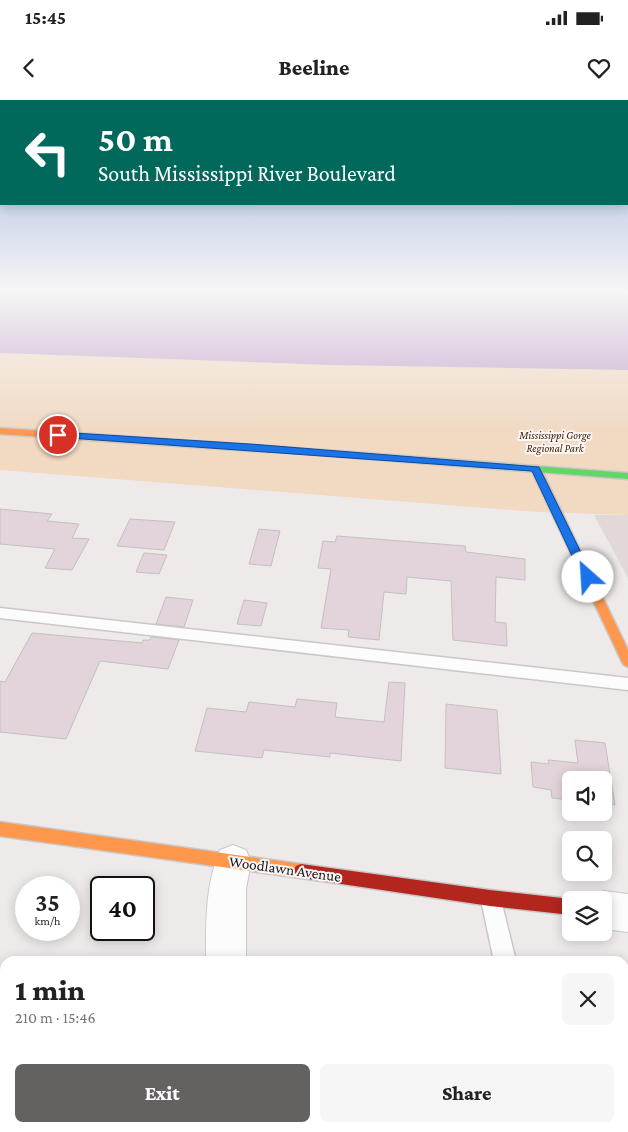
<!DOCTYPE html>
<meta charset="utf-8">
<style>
:root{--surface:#fff;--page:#f6f6f6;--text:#222;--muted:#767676;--accent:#646161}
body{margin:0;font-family:"Crimson Pro",serif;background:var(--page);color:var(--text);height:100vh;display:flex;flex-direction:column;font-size:19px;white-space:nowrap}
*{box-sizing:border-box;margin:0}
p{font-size:16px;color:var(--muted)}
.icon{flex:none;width:28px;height:28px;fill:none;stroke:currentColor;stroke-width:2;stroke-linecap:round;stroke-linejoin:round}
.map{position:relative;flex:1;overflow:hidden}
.drawer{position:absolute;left:0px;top:856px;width:629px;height:176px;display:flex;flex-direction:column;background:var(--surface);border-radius:15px 15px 0 0;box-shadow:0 2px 12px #0003}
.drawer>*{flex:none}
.guide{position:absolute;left:0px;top:0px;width:629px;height:105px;box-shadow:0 2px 12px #0003;background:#00695c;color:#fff;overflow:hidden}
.controls{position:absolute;left:562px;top:671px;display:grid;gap:10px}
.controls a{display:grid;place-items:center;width:50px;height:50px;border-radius:8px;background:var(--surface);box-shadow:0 2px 12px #0003;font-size:25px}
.speed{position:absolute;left:15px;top:776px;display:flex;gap:10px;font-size:25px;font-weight:700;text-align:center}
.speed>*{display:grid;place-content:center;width:65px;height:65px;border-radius:50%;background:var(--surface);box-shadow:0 2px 12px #0003;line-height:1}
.speed small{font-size:12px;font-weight:400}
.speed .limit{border:2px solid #111;border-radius:8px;background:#fff;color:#111}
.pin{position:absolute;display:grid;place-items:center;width:42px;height:42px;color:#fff;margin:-21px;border:2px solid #fff;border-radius:50%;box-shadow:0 1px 5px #0007}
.me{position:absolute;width:55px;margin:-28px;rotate:334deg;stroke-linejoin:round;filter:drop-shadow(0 0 4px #0008)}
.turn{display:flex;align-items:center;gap:18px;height:105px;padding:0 15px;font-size:22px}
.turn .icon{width:65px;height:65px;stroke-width:2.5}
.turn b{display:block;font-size:35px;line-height:42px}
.round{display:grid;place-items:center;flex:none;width:52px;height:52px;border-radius:8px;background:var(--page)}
.summary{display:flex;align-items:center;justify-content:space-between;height:85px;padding:0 15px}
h1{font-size:30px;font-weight:800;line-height:38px}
.button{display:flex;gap:10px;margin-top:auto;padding:10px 15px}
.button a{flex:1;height:58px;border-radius:8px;background:var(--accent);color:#fff;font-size:20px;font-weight:800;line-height:58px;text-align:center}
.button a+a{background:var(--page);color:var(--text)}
.status{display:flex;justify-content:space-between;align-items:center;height:35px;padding:0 25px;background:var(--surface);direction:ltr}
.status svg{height:14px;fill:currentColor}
header{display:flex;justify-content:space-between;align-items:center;height:65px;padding:0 15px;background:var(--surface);font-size:22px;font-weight:800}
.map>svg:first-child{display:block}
.built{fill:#e1d8d8}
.green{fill:#f1d9c2}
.water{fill:#c1a5ca}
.building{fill:#e3d4db;stroke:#c3c0c0}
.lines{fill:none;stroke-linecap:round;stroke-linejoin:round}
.lane-casing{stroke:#cac7c7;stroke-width:3}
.street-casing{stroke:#cac7c7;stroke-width:2}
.fast-casing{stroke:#cac7c7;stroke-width:3}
.slow-casing{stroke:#cac7c7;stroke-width:3}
.jam-casing{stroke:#cac7c7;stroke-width:3}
.lane{fill:#fcfcfc;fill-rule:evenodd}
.street{fill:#fcfcfc;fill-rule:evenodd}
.fast{fill:#63d668;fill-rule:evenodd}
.slow{fill:#ff974d;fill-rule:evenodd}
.jam{fill:#b3261e;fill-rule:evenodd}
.route{fill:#1a73e8;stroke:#114b97}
.labels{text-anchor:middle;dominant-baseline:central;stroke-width:4;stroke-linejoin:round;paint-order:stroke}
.far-park-label{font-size:11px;font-style:italic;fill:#432400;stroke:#fcf6f6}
.near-street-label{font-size:15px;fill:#191717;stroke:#fcf6f6}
</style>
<div class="status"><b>15:45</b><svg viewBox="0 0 49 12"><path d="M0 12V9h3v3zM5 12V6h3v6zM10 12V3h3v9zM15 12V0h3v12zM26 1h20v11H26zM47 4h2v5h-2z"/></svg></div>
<header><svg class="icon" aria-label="back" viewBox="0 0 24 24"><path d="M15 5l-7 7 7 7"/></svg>Beeline<svg class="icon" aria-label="heart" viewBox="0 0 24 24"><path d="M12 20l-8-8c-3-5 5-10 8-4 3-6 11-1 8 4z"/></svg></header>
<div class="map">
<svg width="628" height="1032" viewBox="0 0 628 1032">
<rect width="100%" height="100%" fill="#eeeaea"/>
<path class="built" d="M 594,415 L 628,415 L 628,478 Z"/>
<path class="green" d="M 0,253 L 329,265 L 628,270 L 628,415 L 537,412 L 0,370 Z"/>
<path class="water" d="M 0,191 L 628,191 L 628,270 L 329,265 L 0,253 Z"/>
<g class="building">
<path d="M 0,409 L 52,414 L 47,421 L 79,424 L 72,438 L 89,439 L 72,470 L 45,468 L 55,449 L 0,444 Z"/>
<path d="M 130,419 L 175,422 L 164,450 L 117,446 Z"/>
<path d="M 259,429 L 280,431 L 271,466 L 249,464 Z"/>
<path d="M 337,436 L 465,446 L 466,452 L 525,459 L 525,480 L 496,477 L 495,522 L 506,523 L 507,546 L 453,540 L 451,481 L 407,477 L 406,494 L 384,492 L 379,540 L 348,537 L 349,530 L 321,528 L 331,469 L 318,468 L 323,441 L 335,442 Z"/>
<path d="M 144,453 L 167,455 L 159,474 L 136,472 Z"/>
<path d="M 166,497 L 193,500 L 184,527 L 156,524 Z"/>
<path d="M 244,500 L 267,503 L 261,526 L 237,524 Z"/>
<path d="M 32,533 L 142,543 L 143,540 L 150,540 L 151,537 L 179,540 L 168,569 L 100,561 L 66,639 L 0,632 L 0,581 L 5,582 Z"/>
<path d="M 389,582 L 405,583 L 401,661 L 330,653 L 330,657 L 264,650 L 262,658 L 195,651 L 207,608 L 246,612 L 249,602 L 295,607 L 297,599 L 337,603 L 335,617 L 384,622 Z"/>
<path d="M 446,604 L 497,610 L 501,674 L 445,668 Z"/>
<path d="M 575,640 L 605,643 L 615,705 L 604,704 L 604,680 L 571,680 L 571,700 L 552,698 L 551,690 L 533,687 L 531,662 L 549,664 L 548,660 L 578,663 Z"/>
</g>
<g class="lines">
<g class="lane-casing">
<g id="lane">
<path d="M 0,508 L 628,578 L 628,590 L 0,518 Z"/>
<path d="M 491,790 L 498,793 L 501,800 L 516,861 L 494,861 L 481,800 L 484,793 Z"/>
<path d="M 532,1028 L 557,1028 L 559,1032 L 533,1032 Z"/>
</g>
</g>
<g class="street-casing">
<g id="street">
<path d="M 233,745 L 246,750 L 251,762 L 246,789 L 246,861 L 206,861 C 206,824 205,785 220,750 Z"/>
<path d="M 604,791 L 628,794 L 628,832 L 604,829 L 604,800 L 589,800 L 591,797 Z"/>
<rect x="202" y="1028" width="46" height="4"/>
</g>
</g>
<g class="fast-casing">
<path id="fast" d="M 269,346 L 628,373 L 628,379 L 266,351 L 265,349 Z"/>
</g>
<g class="slow-casing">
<g id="slow">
<path d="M 0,328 L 269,346 L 273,349 L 269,352 L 0,334 Z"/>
<path d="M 536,366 L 541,369 L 628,550 L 628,567 L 624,565 L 622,562 L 531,369 Z"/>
<path d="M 0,722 L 301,764 L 306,766 L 309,771 L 306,776 L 301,778 L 0,736 Z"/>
</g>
</g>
<g class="jam-casing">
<path id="jam" d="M 301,764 L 490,790 L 571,799 L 573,800 L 571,800 L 571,815 L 490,806 L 301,778 L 296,776 L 293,771 L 296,766 Z"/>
</g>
<use href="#lane" class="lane"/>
<use href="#street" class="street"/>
<use href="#fast" class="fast"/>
<use href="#slow" class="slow"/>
<use href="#jam" class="jam"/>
</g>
<linearGradient id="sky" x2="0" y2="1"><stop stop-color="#98aedc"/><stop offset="0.57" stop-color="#f7f6f6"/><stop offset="1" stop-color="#f7f6f6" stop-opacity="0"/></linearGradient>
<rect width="628" height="335" fill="url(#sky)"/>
<path class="route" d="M 58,332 L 250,344 L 539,367 L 593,477 L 588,481 L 582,477 L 532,371 L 55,337 L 55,333 Z"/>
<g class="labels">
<g class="far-park-label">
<text x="555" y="335">Mississippi Gorge<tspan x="555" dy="13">Regional Park</tspan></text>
</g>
<g class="near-street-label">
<text transform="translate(285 769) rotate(8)">Woodlawn Avenue</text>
</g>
</g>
</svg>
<div class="controls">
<a><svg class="icon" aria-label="sound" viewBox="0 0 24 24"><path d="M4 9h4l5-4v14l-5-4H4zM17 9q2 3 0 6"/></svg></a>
<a><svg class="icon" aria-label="search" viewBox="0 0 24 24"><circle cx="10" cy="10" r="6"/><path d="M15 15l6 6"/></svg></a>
<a><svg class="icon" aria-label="layers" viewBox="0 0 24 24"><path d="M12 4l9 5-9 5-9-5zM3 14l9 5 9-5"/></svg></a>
</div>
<div class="speed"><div>35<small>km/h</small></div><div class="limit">40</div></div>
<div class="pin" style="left:58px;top:335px;background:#d93025"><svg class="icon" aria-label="arrive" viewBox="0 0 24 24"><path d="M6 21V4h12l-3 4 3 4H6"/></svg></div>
<svg class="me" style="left:588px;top:477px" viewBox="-20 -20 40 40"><circle r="19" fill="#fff"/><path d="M0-13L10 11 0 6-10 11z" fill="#1a73e8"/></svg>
<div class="guide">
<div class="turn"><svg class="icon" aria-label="left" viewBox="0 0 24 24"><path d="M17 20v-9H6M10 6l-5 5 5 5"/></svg><div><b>50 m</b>South Mississippi River Boulevard</div></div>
</div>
<section class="drawer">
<div class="summary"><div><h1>1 min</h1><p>210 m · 15:46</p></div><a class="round"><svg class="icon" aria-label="close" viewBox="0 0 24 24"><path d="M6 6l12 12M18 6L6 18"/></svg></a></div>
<div class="button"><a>Exit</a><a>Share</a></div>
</section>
</div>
